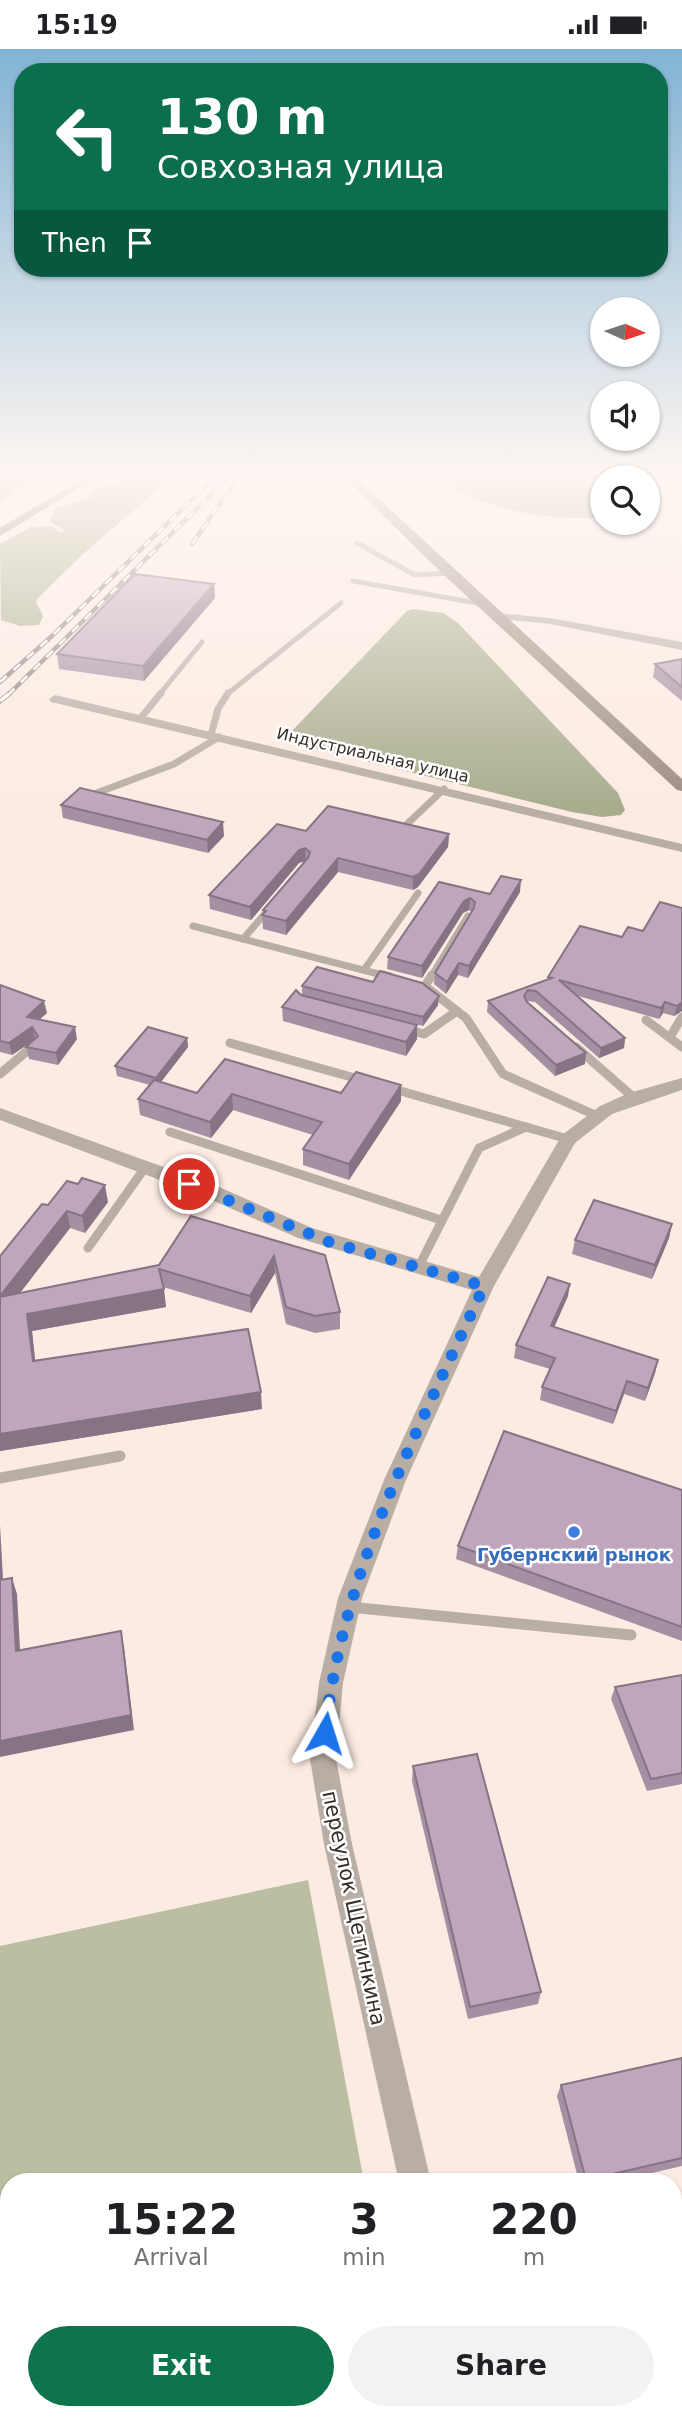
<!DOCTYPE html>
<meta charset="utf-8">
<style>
:root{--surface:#fff;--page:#f2f2f2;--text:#202124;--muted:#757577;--accent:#0e744b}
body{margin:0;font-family:"DejaVu Sans",sans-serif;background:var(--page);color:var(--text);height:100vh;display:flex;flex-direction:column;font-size:26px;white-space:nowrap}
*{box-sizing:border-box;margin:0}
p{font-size:23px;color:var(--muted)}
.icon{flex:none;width:38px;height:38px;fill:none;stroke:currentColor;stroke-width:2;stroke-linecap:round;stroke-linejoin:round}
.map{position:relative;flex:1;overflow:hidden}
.drawer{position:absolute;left:0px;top:2124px;width:682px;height:247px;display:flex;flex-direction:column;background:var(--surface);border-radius:28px 28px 0 0;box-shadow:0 2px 5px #0004}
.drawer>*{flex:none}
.banner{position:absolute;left:14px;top:14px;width:654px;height:214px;border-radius:28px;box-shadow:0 2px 5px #0004;background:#0b6e4f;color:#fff;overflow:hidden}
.needle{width:46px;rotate:93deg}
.tools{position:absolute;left:590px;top:248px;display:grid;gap:14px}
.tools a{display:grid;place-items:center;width:70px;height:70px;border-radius:50%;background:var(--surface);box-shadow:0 2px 5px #0004;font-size:35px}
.pin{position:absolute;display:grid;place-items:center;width:60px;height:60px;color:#fff;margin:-30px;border:4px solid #fff;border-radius:50%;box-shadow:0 2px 7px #0007}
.me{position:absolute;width:77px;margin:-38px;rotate:6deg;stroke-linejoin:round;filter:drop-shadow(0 0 5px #0008)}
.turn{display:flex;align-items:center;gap:24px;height:147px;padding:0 28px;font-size:32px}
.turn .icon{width:91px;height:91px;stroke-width:2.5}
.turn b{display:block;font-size:49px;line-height:60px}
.then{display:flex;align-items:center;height:66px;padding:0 28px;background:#0003;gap:14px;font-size:26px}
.eta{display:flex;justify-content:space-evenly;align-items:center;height:119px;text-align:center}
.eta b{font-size:42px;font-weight:600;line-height:49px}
.action{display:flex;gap:14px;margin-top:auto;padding:14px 28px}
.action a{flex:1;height:80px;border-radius:42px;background:var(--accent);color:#fff;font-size:28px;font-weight:600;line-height:80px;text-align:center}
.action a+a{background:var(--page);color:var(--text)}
.status{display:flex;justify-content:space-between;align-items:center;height:49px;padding:0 35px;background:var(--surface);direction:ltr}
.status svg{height:19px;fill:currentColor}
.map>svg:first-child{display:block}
.green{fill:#bbbea0}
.forest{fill:#a9ad8e}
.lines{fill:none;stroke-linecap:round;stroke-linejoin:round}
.lane-far3{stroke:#b8aea5;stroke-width:5}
.lane-far2{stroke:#b8aea5;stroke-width:7}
.lane-far1{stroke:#b8aea5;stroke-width:9}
.lane{stroke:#b8aea5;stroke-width:11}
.street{fill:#b8aea5;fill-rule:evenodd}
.secondary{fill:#9d8e82;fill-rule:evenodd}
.primary{fill:#897868;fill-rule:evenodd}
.rail-far1-casing{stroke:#91847c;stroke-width:4.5}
.rail-casing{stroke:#91847c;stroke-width:5}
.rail-far1{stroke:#fff;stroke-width:2.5;stroke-dasharray:9;stroke-linecap:butt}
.rail{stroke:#fff;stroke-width:3.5;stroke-dasharray:11;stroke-linecap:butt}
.wall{fill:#a58fa2}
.shaded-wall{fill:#867484}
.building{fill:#c0a6bc;stroke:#867484;stroke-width:2}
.route{stroke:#1a73e8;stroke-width:12;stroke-dasharray:0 21.6}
.shop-dot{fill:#3f7fe0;stroke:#fff;stroke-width:2.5}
.labels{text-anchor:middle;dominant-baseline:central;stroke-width:5;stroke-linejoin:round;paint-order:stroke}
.far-street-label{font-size:16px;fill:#372d27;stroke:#fff}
.shop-label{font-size:18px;font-weight:bold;fill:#366cbe;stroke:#fff}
.near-street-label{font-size:21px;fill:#372d27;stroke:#fff}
</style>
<div class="status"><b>15:19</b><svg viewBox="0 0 49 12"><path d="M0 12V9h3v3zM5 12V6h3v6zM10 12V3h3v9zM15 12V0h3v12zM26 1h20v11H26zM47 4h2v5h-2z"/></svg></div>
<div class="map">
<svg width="682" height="2370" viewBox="0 0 682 2370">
<rect width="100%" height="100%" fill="#fcebe2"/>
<path class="green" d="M 308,1831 L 364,2133 L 9,2133 L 9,2362 L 314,2363 L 287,2370 L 0,2370 L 0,1897 Z"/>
<g class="forest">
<path d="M 0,427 L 41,427 L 0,452 Z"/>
<path d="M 128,427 L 173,427 L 82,506 L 38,549 L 36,553 L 43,567 L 39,576 L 20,577 L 1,571 L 0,495 L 31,478 L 52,477 L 59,484 L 66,482 L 49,472 L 56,459 L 89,449 L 89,442 C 101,434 122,440 128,427 Z"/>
<path d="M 434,427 L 636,427 L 602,429 L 602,468 C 546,473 480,460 434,427 Z"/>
<path d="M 413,560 L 443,564 L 457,573 L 618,744 L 625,761 L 621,766 L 602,768 L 572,763 L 289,693 L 289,685 L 407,562 Z"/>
</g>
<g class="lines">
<g class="lane-far3">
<path d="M 357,494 L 415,526 L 449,524"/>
<path d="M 353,532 L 482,555"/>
<path d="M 159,646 L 202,593"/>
<path d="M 226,646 L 341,554"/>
</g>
<g class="lane-far2">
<path d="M 140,670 L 161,644"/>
<path d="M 211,686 L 218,660 L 228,644"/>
<path d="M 96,751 L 93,750 L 94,745 L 174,715 L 219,688"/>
<path d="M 405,777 L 444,740"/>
<path d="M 193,877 L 390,928"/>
<path d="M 243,890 L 270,859"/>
<path d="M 364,921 L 418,844"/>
<path d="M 431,928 L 468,867"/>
</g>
<g class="lane-far1">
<path d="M 383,926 L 390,928"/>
<path d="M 425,937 L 432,926"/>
<path d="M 430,941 L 466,969 L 503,1025 L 595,1066"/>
<path d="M 646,971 L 682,998"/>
<path d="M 406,980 L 424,985 L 457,962"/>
<path d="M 670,988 L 682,968"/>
<path d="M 230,994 L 362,1031"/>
<path d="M 576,998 L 633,1048"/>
<path d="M 0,1025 L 33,997"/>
<path d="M 390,1039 L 568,1090"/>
<path d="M 170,1083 L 441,1171"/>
<path d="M 88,1199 L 144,1120"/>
<path d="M 418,1219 L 479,1099 L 526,1078"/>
</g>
<g class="lane">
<path d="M 0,1429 L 120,1407"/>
<path d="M 349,1558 L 631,1586"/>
</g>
<g class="street">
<path d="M 496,564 L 550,569 L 682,593 L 682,601 L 550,575 L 492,569 L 490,567 Z"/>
<path d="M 55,646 L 682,795 L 682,803 L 51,653 L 49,650 Z"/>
<path d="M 682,1029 L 682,1041 L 612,1065 L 575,1094 L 494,1237 L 406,1431 L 362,1549 L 343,1634 L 336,1710 L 352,1795 L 431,2133 L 399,2133 L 324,1795 L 310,1710 L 319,1634 L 338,1549 L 384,1431 L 472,1241 L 298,1189 L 205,1148 L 0,1071 L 0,1059 L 219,1138 L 312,1179 L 479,1228 L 562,1086 L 600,1057 L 629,1044 Z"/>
<path d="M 450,2362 L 484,2362 L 486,2370 L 452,2370 Z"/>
</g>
<path class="secondary" d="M 343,427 L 354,427 L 682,730 L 682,742 L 677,741 L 445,527 Z"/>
<path class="primary" d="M 87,427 L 99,427 L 0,487 L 0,479 Z"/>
<g class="rail-far1-casing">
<g id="rail-far1">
<path d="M 192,495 L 233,436"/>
<path d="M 0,633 L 52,587 L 213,430"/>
<path d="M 8,646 L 230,427"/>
</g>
</g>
<g class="rail-casing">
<path id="rail" d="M 0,652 L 10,644"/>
</g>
<use href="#rail-far1" class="rail-far1"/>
<use href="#rail" class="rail"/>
</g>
<g class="wall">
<path d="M 214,535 L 215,549 L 144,632 L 59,620 L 57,605 Z"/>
<path d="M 682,610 L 682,652 L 653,628 L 655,615 Z"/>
<path d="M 61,756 L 224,787 L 208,804 L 63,769 Z"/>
<path d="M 306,782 L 449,785 L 448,798 L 418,838 L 413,841 L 338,823 L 286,886 L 263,880 L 262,866 L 264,865 L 263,861 L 305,812 L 299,814 L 251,871 L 210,860 L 209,846 Z"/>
<path d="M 439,833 L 490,845 L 520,843 L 468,929 L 458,926 L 446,945 L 434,935 L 435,924 L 471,863 L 469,861 L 463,864 L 422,929 L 387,920 L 388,908 Z"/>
<path d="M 580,877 L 682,962 L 674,967 L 663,964 L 659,970 L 578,947 L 625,989 L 624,999 L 599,1009 L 535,953 L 527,952 L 527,953 L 585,1015 L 555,1027 L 487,963 L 488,952 L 548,930 L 548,928 Z"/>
<path d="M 373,933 L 438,956 L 423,977 L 302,946 L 302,937 Z"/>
<path d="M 0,936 L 47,964 L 39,970 L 77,990 L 58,1016 L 29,1010 L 26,998 L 33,992 L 12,1006 L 0,1003 Z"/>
<path d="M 301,946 L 417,990 L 406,1007 L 283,972 L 282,958 Z"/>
<path d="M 187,989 L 188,998 L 161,1033 L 197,1044 L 341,1044 L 401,1036 L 401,1052 L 349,1131 L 303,1116 L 303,1100 L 313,1086 L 233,1061 L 211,1089 L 140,1066 L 138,1050 L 150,1036 L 117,1027 L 115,1017 Z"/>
<path d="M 108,1153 L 85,1184 L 70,1179 L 20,1244 L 159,1216 L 325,1206 L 340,1263 L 340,1280 L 315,1284 L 286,1275 L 275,1224 L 251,1264 L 163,1238 L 166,1258 L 32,1282 L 35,1312 L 262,1360 L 0,1402 L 0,1207 L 48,1156 Z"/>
<path d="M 672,1175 L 669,1189 L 652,1230 L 572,1205 L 575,1191 Z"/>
<path d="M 568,1247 L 554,1278 L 658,1311 L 655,1324 L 645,1352 L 624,1345 L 613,1375 L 540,1351 L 542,1338 L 550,1320 L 514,1309 L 516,1296 Z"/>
<path d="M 682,1441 L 682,1592 L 456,1510 L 458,1497 Z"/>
<path d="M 682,1626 L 682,1735 L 647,1742 L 611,1650 L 615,1638 Z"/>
<path d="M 413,1717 L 541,1943 L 538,1955 L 468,1970 L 412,1732 Z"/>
<path d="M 682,2009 L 682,2117 L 613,2133 L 579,2133 L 557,2047 L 561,2036 Z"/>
</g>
<g class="shaded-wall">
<path d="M 214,535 L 215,549 L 144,632 L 143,617 Z"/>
<path d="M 223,773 L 224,787 L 208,804 L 207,791 Z"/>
<path d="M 449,785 L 448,798 L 418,838 L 413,841 L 413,828 Z"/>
<path d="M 305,799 L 306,812 L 299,814 L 251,871 L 250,858 L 299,801 Z"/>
<path d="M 338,809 L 338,823 L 286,886 L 286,872 Z"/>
<path d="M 521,831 L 520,843 L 468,929 L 469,917 Z"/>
<path d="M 470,849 L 469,861 L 463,864 L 422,929 L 422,917 L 464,852 Z"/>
<path d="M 459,914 L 458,926 L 446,945 L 447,933 Z"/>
<path d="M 439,947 L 438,956 L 423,977 L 423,968 Z"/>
<path d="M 44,952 L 47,964 L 30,979 L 27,968 Z"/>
<path d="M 665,953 L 663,964 L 659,970 L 661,959 Z"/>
<path d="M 682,953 L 682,962 L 674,967 L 677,957 Z"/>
<path d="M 417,976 L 417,990 L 406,1007 L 406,993 Z"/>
<path d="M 32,978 L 35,990 L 12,1006 L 9,994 Z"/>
<path d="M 75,978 L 77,990 L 58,1016 L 56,1004 Z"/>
<path d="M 187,989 L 188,998 L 157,1038 L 156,1029 Z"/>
<path d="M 625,989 L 624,999 L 599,1009 L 601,999 Z"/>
<path d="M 586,1004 L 585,1015 L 555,1027 L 556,1016 Z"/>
<path d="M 401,1036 L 401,1052 L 349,1131 L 349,1115 Z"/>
<path d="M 232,1045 L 233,1061 L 211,1089 L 210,1073 Z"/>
<path d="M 105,1136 L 108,1153 L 85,1184 L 82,1167 Z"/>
<path d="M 67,1162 L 70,1179 L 3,1266 L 0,1254 L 0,1247 Z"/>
<path d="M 672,1175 L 669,1189 L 652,1230 L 655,1216 Z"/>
<path d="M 274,1207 L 275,1224 L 251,1264 L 250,1247 Z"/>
<path d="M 570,1235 L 568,1247 L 549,1290 L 551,1277 Z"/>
<path d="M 164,1240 L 166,1258 L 32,1282 L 37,1329 L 33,1312 L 27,1265 Z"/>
<path d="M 658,1311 L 655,1324 L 645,1352 L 648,1339 Z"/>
<path d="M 627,1332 L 624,1345 L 613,1375 L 616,1362 Z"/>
<path d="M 261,1343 L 262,1360 L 0,1402 L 0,1385 Z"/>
<path d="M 0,1476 L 4,1548 L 0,1536 Z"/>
<path d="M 12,1529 L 17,1545 L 21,1618 L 16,1602 Z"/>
<path d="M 121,1582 L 124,1598 L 134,1681 L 0,1708 L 0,1692 Z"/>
</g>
<g class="building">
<path d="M 135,525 L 214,535 L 143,617 L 57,605 Z"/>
<path d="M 682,610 L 682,638 L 655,615 Z"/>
<path d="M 80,739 L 223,773 L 207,791 L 61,756 Z"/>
<path d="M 328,757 L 449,785 L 419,825 L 413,828 L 338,809 L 286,872 L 262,866 L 266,862 L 263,861 L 308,809 L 310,803 L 305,799 L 299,801 L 250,858 L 209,846 L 277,775 L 306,782 Z"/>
<path d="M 501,827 L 521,831 L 469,917 L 459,914 L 447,933 L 435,924 L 474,859 L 475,853 L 470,849 L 464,852 L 422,917 L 388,908 L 439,833 L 490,845 Z"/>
<path d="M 660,853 L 682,859 L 682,953 L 677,957 L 665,953 L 661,959 L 559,931 L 625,989 L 601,999 L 536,942 L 528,941 L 524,947 L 527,953 L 586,1004 L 556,1016 L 488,952 L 552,929 L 548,928 L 580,877 L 622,888 L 628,878 L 643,882 Z"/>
<path d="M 317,918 L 373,933 L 380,922 L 422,934 L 439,947 L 423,968 L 302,937 Z"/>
<path d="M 0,936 L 44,952 L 27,968 L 75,978 L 56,1004 L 26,998 L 38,987 L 32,978 L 9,994 L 0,992 Z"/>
<path d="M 296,941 L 301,946 L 417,976 L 406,993 L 282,958 Z"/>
<path d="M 148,978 L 187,989 L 156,1029 L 115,1017 Z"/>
<path d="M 225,1010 L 341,1044 L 356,1023 L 401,1036 L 349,1115 L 303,1100 L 322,1073 L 232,1045 L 210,1073 L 138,1050 L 154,1031 L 197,1044 Z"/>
<path d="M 82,1129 L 105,1136 L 82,1167 L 67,1162 L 0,1247 L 0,1207 L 42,1155 L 48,1156 L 67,1132 L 78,1135 Z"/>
<path d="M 594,1151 L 672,1175 L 655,1216 L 575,1191 Z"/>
<path d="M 191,1167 L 325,1206 L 340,1263 L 315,1267 L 286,1258 L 274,1207 L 250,1247 L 159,1220 L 164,1240 L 27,1265 L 33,1312 L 248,1280 L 261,1343 L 0,1385 L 0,1248 L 159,1216 Z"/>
<path d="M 548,1228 L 570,1235 L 551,1277 L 658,1311 L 648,1339 L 627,1332 L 616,1362 L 542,1338 L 555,1309 L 516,1296 Z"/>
<path d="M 504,1382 L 682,1441 L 682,1578 L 458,1497 Z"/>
<path d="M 12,1529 L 16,1602 L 121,1582 L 131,1666 L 0,1692 L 0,1531 Z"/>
<path d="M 682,1626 L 682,1724 L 651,1730 L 615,1638 Z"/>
<path d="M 477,1705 L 541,1943 L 470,1958 L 413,1717 Z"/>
<path d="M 682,2009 L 682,2109 L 586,2131 L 561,2036 Z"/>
</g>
<linearGradient id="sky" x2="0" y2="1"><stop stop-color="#82b3d4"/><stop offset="0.56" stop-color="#fef6f2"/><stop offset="1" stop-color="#fef6f2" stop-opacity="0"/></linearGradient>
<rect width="682" height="758" fill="url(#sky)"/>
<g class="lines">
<path class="route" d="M 189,1135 L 329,1193 L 484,1237 C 417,1384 343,1520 325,1684"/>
</g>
<circle class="shop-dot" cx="574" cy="1483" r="7"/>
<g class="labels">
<g class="far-street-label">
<text transform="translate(373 706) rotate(13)">Индустриальная улица</text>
</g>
<g class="shop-label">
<text x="574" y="1505">Губернский рынок</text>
</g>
<g class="near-street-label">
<text transform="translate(354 1859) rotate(78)">переулок Щетинкина</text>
</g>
</g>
</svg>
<div class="tools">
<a><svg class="needle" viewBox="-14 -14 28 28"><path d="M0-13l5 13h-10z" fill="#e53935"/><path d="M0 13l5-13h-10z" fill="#757577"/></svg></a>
<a><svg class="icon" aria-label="sound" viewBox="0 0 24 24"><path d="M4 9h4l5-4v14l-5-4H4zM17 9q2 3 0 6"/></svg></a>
<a><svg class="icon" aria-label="search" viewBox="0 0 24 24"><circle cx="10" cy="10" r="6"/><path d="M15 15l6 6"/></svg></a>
</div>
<div class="pin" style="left:189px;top:1135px;background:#d93025"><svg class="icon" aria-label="arrive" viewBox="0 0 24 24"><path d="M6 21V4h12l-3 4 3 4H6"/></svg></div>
<svg class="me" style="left:325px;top:1684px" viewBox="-20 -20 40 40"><path d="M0-17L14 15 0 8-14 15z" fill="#1a73e8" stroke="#fff" stroke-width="4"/></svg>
<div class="banner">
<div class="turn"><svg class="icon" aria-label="left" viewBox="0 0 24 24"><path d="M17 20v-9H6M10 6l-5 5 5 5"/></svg><div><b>130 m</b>Совхозная улица</div></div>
<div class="then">Then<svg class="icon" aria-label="arrive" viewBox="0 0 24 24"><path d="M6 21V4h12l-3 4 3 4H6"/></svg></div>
</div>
<section class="drawer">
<div class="eta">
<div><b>15:22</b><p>Arrival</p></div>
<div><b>3</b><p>min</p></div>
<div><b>220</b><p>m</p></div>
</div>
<div class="action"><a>Exit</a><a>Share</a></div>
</section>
</div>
